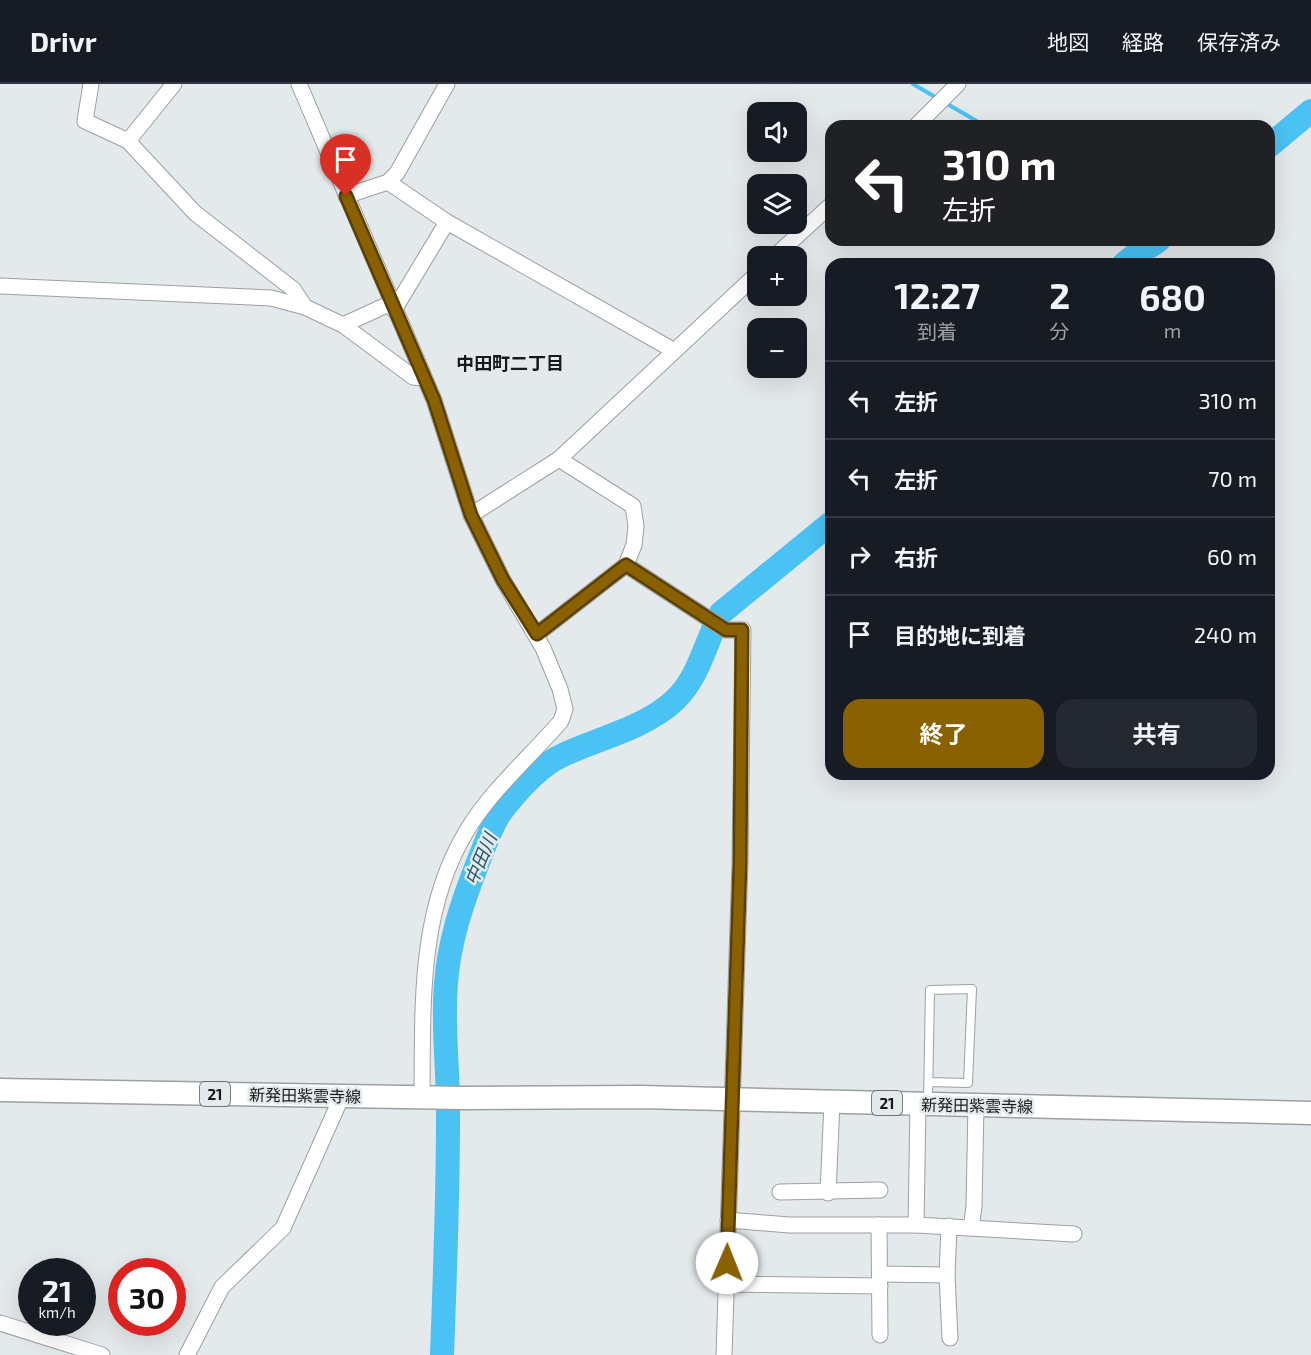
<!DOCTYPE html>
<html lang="ja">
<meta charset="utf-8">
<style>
:root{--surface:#171b24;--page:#242831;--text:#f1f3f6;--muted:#9ea1a6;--line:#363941;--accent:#8a6101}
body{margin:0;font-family:"Exo 2","Noto Sans JP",sans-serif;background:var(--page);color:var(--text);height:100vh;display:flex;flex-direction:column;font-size:22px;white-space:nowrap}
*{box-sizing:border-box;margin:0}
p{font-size:20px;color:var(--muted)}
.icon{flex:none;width:33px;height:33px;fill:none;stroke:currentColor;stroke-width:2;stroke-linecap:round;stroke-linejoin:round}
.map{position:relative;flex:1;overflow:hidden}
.panel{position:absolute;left:825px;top:174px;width:450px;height:522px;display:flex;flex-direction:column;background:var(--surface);border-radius:18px;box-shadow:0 6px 24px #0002}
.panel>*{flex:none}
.top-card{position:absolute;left:825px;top:36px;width:450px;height:126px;border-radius:18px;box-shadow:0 6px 24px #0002;background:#202124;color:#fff;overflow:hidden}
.controls{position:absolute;left:747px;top:18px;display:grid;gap:12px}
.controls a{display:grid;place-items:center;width:60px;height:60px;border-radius:12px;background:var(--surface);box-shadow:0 6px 24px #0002;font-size:30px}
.speed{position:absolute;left:18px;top:1174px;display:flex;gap:12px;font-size:30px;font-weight:700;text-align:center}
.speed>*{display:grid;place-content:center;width:78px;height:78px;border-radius:50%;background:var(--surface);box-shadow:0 6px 24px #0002;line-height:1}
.speed small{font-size:15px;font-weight:400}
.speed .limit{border:9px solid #d22;background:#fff;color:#111}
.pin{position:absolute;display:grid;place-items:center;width:51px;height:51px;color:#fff;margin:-62px -26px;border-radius:50% 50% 50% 0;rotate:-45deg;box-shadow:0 0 6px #0007}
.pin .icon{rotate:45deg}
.me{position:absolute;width:66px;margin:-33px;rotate:1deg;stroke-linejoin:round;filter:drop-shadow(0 0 4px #0008)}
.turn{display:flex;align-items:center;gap:21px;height:126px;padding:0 18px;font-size:27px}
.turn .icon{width:78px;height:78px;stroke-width:2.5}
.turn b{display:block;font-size:42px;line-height:51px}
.eta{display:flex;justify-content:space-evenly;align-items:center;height:102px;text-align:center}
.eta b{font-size:36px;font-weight:700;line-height:42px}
.action{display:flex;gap:12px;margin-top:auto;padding:12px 18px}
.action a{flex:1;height:69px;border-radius:18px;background:var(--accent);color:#fff;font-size:24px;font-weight:700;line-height:69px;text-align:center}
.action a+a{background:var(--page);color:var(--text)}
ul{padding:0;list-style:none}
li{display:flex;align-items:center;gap:18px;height:78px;padding:0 18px;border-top:2px solid var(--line)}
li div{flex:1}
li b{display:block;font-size:22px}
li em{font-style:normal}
header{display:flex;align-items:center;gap:36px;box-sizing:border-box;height:84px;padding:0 30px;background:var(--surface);border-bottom:2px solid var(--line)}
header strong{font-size:28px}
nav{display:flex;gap:33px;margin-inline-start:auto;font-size:21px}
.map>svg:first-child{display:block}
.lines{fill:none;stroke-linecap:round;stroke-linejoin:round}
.stream{stroke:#4ac2f3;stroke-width:4}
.river{stroke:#4ac2f3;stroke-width:24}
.service-casing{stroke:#9ba0a2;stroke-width:10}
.minor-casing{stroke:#9ba0a2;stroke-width:17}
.primary-casing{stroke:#9ba0a2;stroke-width:25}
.service{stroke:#fff;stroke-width:8}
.minor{stroke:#fff;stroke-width:15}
.primary{stroke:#fff;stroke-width:22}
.route-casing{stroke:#5a3f01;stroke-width:15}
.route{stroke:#8a6101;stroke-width:10}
.labels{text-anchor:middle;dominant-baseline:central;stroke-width:5;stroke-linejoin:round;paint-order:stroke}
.shield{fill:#e4e9eb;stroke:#555759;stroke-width:1.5}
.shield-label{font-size:15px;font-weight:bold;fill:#18191a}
.street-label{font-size:16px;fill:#18191a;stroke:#e4e9eb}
.neighbourhood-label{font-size:18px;font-weight:bold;fill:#18191a;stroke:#e4e9eb}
.water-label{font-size:18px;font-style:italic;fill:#245469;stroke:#e4e9eb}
</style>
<header>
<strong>Drivr</strong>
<nav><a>地図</a><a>経路</a><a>保存済み</a></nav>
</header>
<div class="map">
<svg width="1311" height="1271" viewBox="0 0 1311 1271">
<rect width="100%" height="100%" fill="#e4e9eb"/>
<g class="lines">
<g class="stream">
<path d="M 913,0 L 937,14"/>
<path d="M 944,18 L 985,42"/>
<path d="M 1123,156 L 1134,169"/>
</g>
<g class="river">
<path d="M 1269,62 L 1311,27"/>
<path d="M 1124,180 C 1135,169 1147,166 1159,156"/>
<path d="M 442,1271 C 445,1192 448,1113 448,1035 C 449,989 442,944 446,899 C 449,858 462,819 477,781 C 485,761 493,736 507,720 C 521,703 541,681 561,672 C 598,654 644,645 675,616 C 700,592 705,558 721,529 L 831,439"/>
</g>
<g class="service-casing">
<path id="service" d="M 928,1018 L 930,906 L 972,905 L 968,999 L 929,998"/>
</g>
<g class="minor-casing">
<g id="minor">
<path d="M 91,0 L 85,37 L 128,57"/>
<path d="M 174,0 L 128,57 L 195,129 L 293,205 L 305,223"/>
<path d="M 299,0 L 434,316 L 471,431 L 503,496 L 543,564 L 560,605 L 565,625 L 561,637 C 529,674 491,706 466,748 C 418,828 423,923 422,1012"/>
<path d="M 916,42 L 958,0"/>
<path d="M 388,98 L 447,138 L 673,266"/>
<path d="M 346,112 L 388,98 L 397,89 L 447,0"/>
<path d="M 775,172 L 831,121"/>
<path d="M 0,202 L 271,214 L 305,223 L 343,241 L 413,293 L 423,294"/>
<path d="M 394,226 L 447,138"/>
<path d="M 343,241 L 391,219"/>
<path d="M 471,431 L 559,375 L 758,189"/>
<path d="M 626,481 L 726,546 L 743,546 L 740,779 L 724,1271"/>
<path d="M 537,550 L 626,481 L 634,461 L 636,442 L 633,422 L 559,375"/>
<path d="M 780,1108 L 880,1106"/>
<path d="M 828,1109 L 832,1018"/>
<path d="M 728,1136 L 789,1141 L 916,1141 L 1074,1150"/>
<path d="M 879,1141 L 880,1251"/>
<path d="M 916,1141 L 918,1020"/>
<path d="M 949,1142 L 947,1191 L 950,1254"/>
<path d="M 971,1144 L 974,1123 L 976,1020"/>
<path d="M 880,1190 L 947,1191"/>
<path d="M 727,1200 L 880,1202"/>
<path d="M 0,1239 L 102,1271"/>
<path d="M 187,1271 L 222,1203 L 283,1144 L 342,1012"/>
</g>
</g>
<g class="primary-casing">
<path id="primary" d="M 0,1006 L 463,1014 L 640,1013 L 1311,1029"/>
</g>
<use href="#service" class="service"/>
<use href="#minor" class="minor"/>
<use href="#primary" class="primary"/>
</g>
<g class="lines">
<g class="route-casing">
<path id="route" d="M 346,112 L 434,316 L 471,431 L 503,496 L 537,550 L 626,481 L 726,546 L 742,546 L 740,779 L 727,1179"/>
</g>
<use href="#route" class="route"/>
</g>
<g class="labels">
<g class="shield">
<rect x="200" y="998" width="30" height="24" rx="4.5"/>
<rect x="872" y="1007" width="30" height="24" rx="4.5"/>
</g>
<g class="shield-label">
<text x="215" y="1010">21</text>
<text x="887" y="1019">21</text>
</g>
<g class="street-label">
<text transform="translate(305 1011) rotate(1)">新発田紫雲寺線</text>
<text transform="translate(977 1021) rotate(1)">新発田紫雲寺線</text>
</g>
<g class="neighbourhood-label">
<text x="510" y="279">中田町二丁目</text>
</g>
<g class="water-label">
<text transform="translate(480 775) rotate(-67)">中田川</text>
</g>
</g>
</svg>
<div class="controls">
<a><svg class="icon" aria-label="sound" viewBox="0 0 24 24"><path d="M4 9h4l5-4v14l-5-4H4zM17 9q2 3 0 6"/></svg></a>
<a><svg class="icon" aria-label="layers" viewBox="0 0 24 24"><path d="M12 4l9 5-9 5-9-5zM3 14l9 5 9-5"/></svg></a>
<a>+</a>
<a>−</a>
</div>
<div class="speed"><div>21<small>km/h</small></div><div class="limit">30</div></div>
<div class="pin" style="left:346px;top:112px;background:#d93025"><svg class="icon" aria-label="arrive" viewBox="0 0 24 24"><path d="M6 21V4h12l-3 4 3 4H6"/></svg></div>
<svg class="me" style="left:727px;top:1179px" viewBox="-20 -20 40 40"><circle r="19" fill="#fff"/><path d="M0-13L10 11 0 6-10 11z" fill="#8a6101"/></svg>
<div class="top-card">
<div class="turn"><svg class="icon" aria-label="left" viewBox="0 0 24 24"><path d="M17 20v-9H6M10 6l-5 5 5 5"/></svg><div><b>310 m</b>左折</div></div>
</div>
<section class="panel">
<div class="eta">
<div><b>12:27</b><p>到着</p></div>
<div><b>2</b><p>分</p></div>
<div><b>680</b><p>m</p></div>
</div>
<ul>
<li><svg class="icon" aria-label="left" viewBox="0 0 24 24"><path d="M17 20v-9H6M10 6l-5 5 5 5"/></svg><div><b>左折</b></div><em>310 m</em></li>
<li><svg class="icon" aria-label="left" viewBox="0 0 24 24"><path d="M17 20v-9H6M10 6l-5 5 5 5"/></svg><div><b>左折</b></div><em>70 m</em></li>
<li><svg class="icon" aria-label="right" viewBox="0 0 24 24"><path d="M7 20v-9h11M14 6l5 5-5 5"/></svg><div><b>右折</b></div><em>60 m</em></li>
<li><svg class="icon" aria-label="arrive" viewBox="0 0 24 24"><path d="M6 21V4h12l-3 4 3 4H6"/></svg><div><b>目的地に到着</b></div><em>240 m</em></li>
</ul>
<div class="action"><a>終了</a><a>共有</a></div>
</section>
</div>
